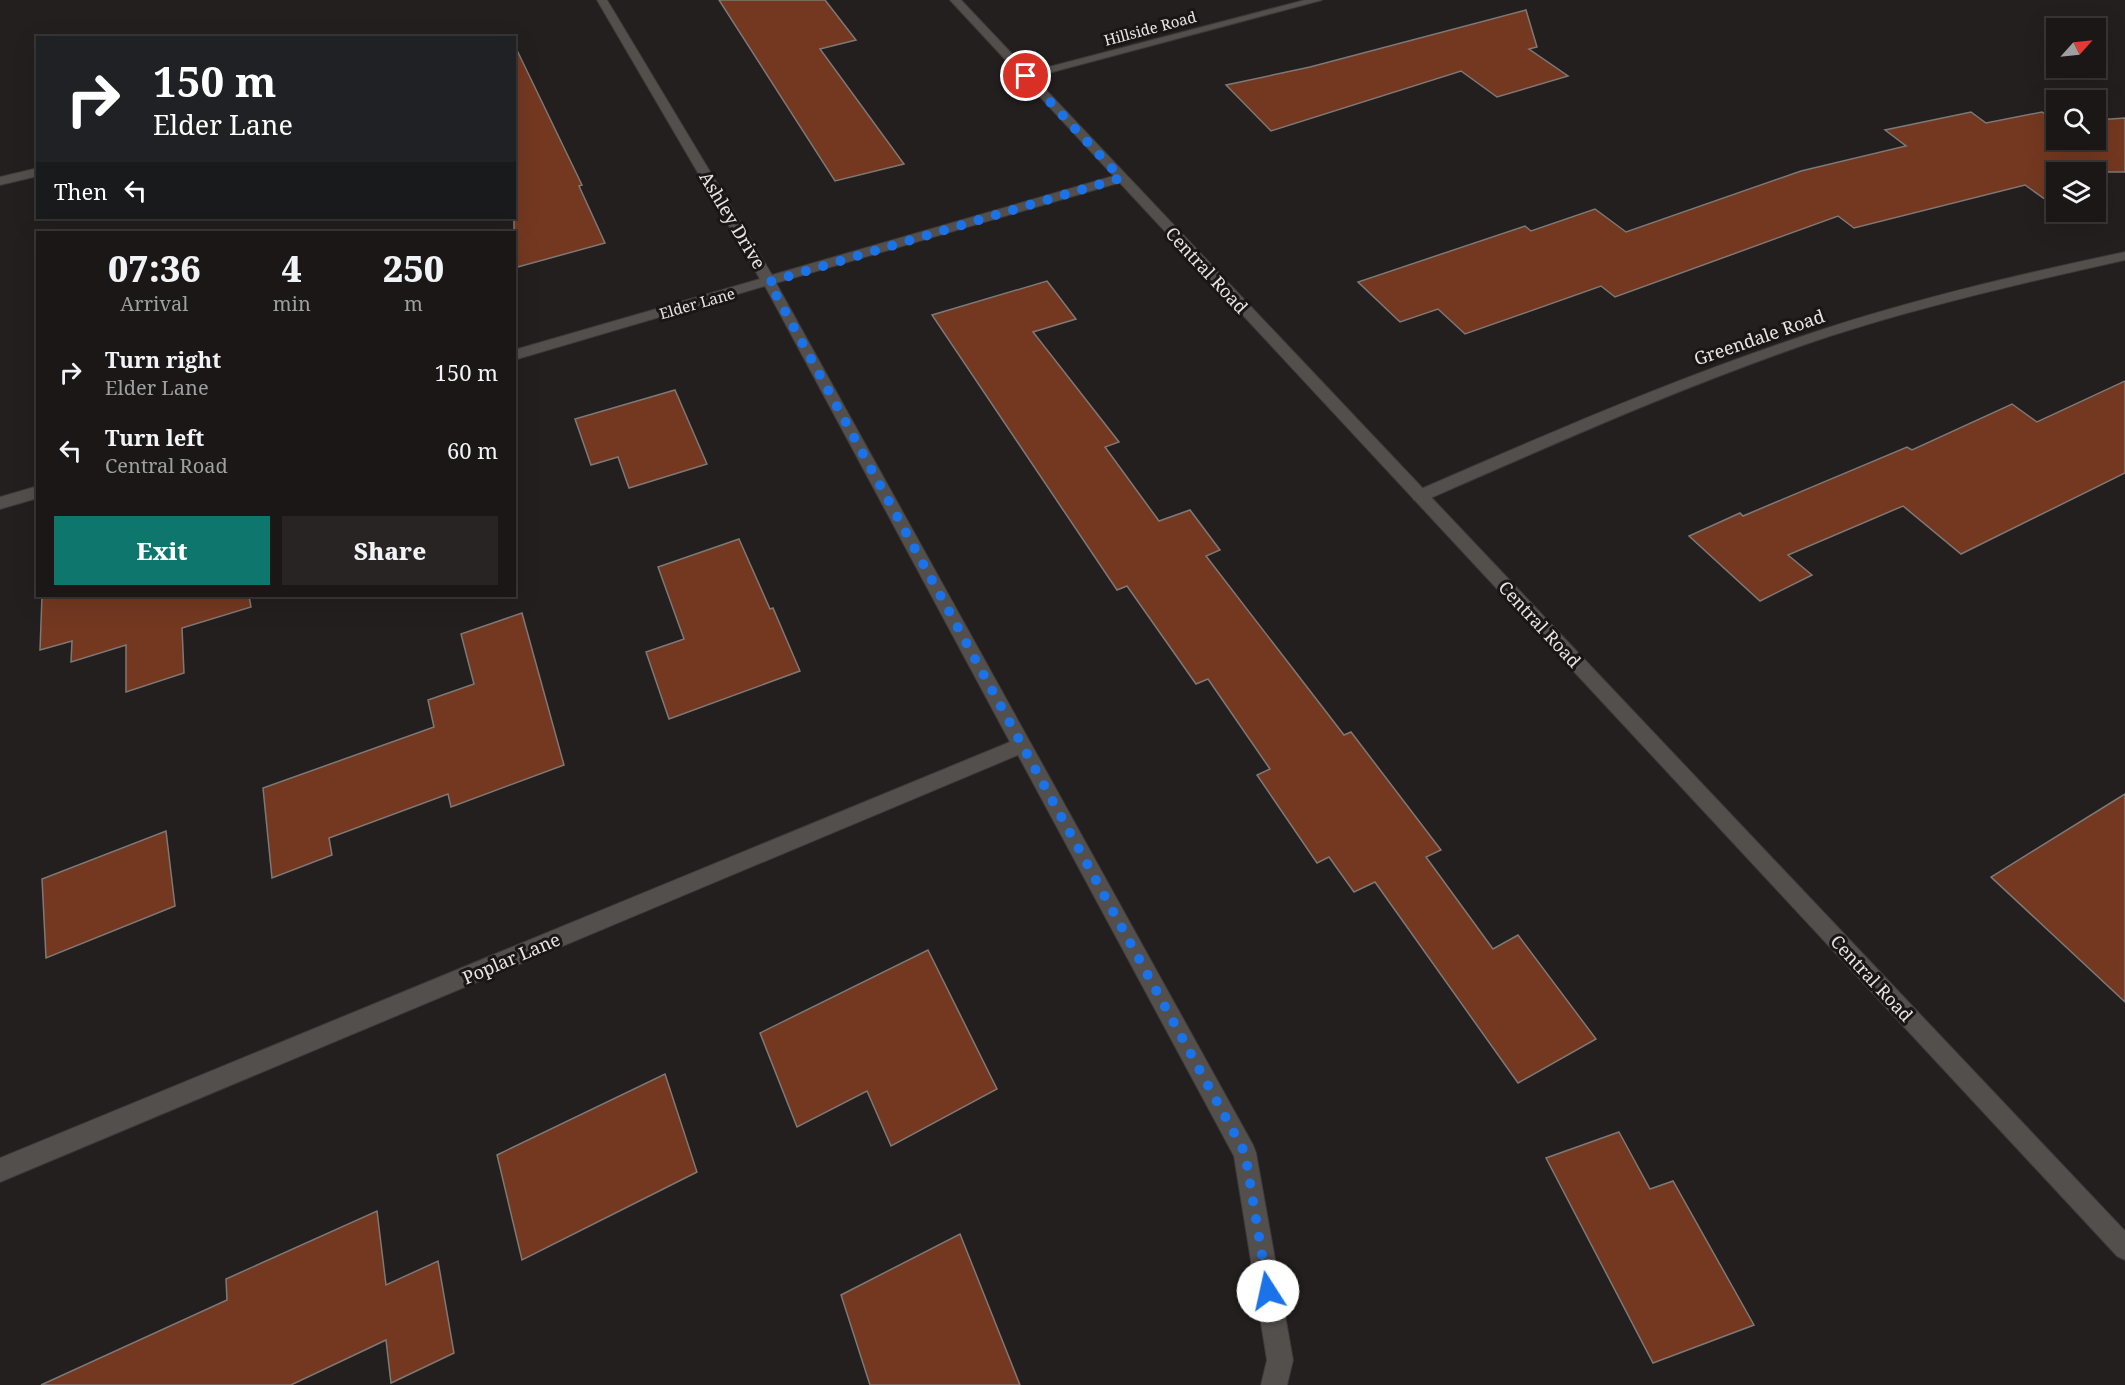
<!DOCTYPE html>
<style>
:root{--surface:#1a1716;--page:#272423;--text:#f1f3f6;--muted:#9f9fa1;--line:#383635;--accent:#0f766e}
body{margin:0;font-family:"Noto Serif",serif;background:var(--page);color:var(--text);height:100vh;display:flex;flex-direction:column;font-size:22px;white-space:nowrap}
*{box-sizing:border-box;margin:0}
p{font-size:20px;color:var(--muted)}
.icon{flex:none;width:33px;height:33px;fill:none;stroke:currentColor;stroke-width:2;stroke-linecap:round;stroke-linejoin:round}
.map{position:relative;flex:1;overflow:hidden}
.side{position:absolute;left:36px;top:231px;width:480px;height:366px;display:flex;flex-direction:column;background:var(--surface);border-radius:0px;box-shadow:0 6px 24px #0002,0 0 0 2px var(--line)}
.side>*{flex:none}
.hud{position:absolute;left:36px;top:36px;width:480px;height:183px;border-radius:0px;box-shadow:0 6px 24px #0002,0 0 0 2px var(--line);background:#202124;color:#fff;overflow:hidden}
.needle{width:39px;rotate:63deg}
.tools{position:absolute;left:2046px;top:18px;display:grid;gap:12px}
.tools a{display:grid;place-items:center;width:60px;height:60px;border-radius:0px;background:var(--surface);box-shadow:0 6px 24px #0002,0 0 0 2px var(--line);font-size:30px}
.pin{position:absolute;display:grid;place-items:center;width:51px;height:51px;color:#fff;margin:-26px;border:3px solid #fff;border-radius:50%;box-shadow:0 2px 6px #0007}
.me{position:absolute;width:66px;margin:-33px;rotate:350deg;stroke-linejoin:round;filter:drop-shadow(0 0 4px #0008)}
.turn{display:flex;align-items:center;gap:21px;height:126px;padding:0 18px;font-size:27px}
.turn .icon{width:78px;height:78px;stroke-width:2.5}
.turn b{display:block;font-size:42px;line-height:51px}
.then{display:flex;align-items:center;height:57px;padding:0 18px;background:#0003;gap:12px;font-size:22px}
.eta{display:flex;justify-content:space-evenly;align-items:center;height:102px;text-align:center}
.eta b{font-size:36px;font-weight:800;line-height:42px}
.primary-button{display:flex;gap:12px;margin-top:auto;padding:12px 18px}
.primary-button a{flex:1;height:69px;border-radius:0px;background:var(--accent);color:#fff;font-size:24px;font-weight:800;line-height:69px;text-align:center}
.primary-button a+a{background:var(--page);color:var(--text)}
ul{padding:0;list-style:none}
li{display:flex;align-items:center;gap:18px;height:78px;padding:0 18px}
li div{flex:1}
li b{display:block;font-size:22px}
li em{font-style:normal}
.map>svg:first-child{display:block}
.building{fill:#743820;stroke:#7d7977;stroke-width:1.5}
.lines{fill:none;stroke-linecap:round;stroke-linejoin:round}
.street-casing{stroke:#3c3938;stroke-width:2}
.secondary-casing{stroke:#3c3938;stroke-width:2}
.street{fill:#534f4d;fill-rule:evenodd}
.secondary{fill:#534f4d;fill-rule:evenodd}
.route{stroke:#1a73e8;stroke-width:10;stroke-dasharray:0 18}
.labels{text-anchor:middle;dominant-baseline:central;stroke-width:6;stroke-linejoin:round;paint-order:stroke}
.far-street-label{font-size:15px;fill:#e7e4e3;stroke:#1a1615}
.street-label{font-size:18px;fill:#e7e4e3;stroke:#1a1615}
</style>
<div class="map">
<svg width="2125" height="1385" viewBox="0 0 2125 1385">
<rect width="100%" height="100%" fill="#231f1e"/>
<g class="building">
<path d="M 719,0 L 825,0 L 856,40 L 820,49 L 904,164 L 835,181 Z"/>
<path d="M 1526,10 L 1537,47 L 1529,49 L 1568,76 L 1497,97 L 1461,71 L 1271,131 L 1226,85 L 1310,67 Z"/>
<path d="M 514,44 L 582,185 L 579,186 L 605,243 L 514,268 Z"/>
<path d="M 1971,112 L 1986,123 L 2042,112 L 2056,122 L 2056,140 L 2096,140 L 2096,120 L 2125,118 L 2125,172 L 2056,172 L 2056,207 L 2025,185 L 1854,228 L 1838,216 L 1615,297 L 1601,286 L 1465,334 L 1438,309 L 1400,322 L 1358,282 L 1525,226 L 1531,231 L 1595,209 L 1626,232 L 1801,171 L 1906,146 L 1885,130 Z"/>
<path d="M 1047,281 L 1076,319 L 1033,332 L 1119,442 L 1105,447 L 1159,521 L 1190,510 L 1220,550 L 1206,556 L 1344,735 L 1351,732 L 1441,850 L 1426,857 L 1493,949 L 1518,935 L 1596,1039 L 1518,1083 L 1375,882 L 1354,892 L 1329,857 L 1317,863 L 1257,775 L 1270,769 L 1208,679 L 1196,684 L 1127,586 L 1117,590 L 932,315 Z"/>
<path d="M 2125,381 L 2125,473 L 1961,554 L 1903,506 L 1788,555 L 1812,575 L 1760,601 L 1689,536 L 1740,513 L 1743,516 L 1907,447 L 1912,450 L 2012,404 L 2037,422 Z"/>
<path d="M 675,390 L 707,464 L 629,488 L 618,457 L 591,465 L 575,419 Z"/>
<path d="M 739,539 L 770,609 L 773,608 L 800,671 L 669,719 L 646,652 L 684,639 L 658,567 Z"/>
<path d="M 42,596 L 249,596 L 251,607 L 182,628 L 184,673 L 126,692 L 126,645 L 71,662 L 72,641 L 40,650 Z"/>
<path d="M 522,613 L 564,765 L 451,807 L 448,794 L 329,838 L 332,855 L 272,878 L 263,788 L 434,727 L 428,700 L 474,684 L 461,634 Z"/>
<path d="M 2125,794 L 2125,1002 L 1991,877 Z"/>
<path d="M 166,831 L 175,906 L 46,958 L 42,879 Z"/>
<path d="M 928,950 L 997,1089 L 891,1146 L 867,1091 L 797,1127 L 760,1033 Z"/>
<path d="M 665,1074 L 697,1172 L 522,1260 L 497,1155 Z"/>
<path d="M 1619,1132 L 1650,1189 L 1673,1181 L 1754,1325 L 1653,1363 L 1546,1158 Z"/>
<path d="M 377,1211 L 386,1285 L 438,1261 L 454,1353 L 391,1383 L 386,1340 L 291,1385 L 41,1385 L 227,1300 L 226,1279 Z"/>
<path d="M 960,1234 L 1020,1385 L 870,1385 L 841,1295 Z"/>
</g>
<g class="lines">
<g class="street-casing">
<g id="street">
<path d="M 597,0 L 607,0 L 772,275 L 1117,175 L 1125,175 L 1127,178 L 1125,181 L 776,283 L 1253,1145 L 1256,1153 L 1293,1360 L 1287,1385 L 1261,1385 L 1267,1360 L 1234,1156 L 1018,755 L 0,1182 L 0,1158 L 1010,742 L 765,286 L 514,360 L 514,350 L 760,279 Z"/>
<path d="M 1305,0 L 1322,0 L 1030,78 L 1022,78 L 1020,76 L 1022,74 Z"/>
<path d="M 38,168 L 38,176 L 0,185 L 0,177 Z"/>
<path d="M 2125,252 L 2125,260 C 2026,282 1927,305 1830,336 C 1692,382 1559,442 1426,500 L 1414,500 L 1412,496 L 1414,492 C 1547,434 1680,376 1818,331 C 1918,298 2022,274 2125,252 Z"/>
<path d="M 38,486 L 38,498 L 0,509 L 0,497 Z"/>
</g>
</g>
<g class="secondary-casing">
<path id="secondary" d="M 950,0 L 961,0 L 2125,1231 L 2125,1260 L 2117,1256 Z"/>
</g>
<use href="#street" class="street"/>
<use href="#secondary" class="secondary"/>
</g>
<g class="lines">
<path class="route" d="M 1026,76 L 1121,178 L 769,282 L 1245,1153 L 1268,1291"/>
</g>
<g class="labels">
<g class="far-street-label">
<text transform="translate(1150 28) rotate(-15)">Hillside Road</text>
<text transform="translate(697 303) rotate(-16)">Elder Lane</text>
</g>
<g class="street-label">
<text transform="translate(733 220) rotate(59)">Ashley Drive</text>
<text transform="translate(1207 270) rotate(47)">Central Road</text>
<text transform="translate(1759 337) rotate(-19)">Greendale Road</text>
<text transform="translate(1540 624) rotate(47)">Central Road</text>
<text transform="translate(511 958) rotate(-23)">Poplar Lane</text>
<text transform="translate(1872 978) rotate(47)">Central Road</text>
</g>
</g>
</svg>
<div class="tools">
<a><svg class="needle" viewBox="-14 -14 28 28"><path d="M0-13l5 13h-10z" fill="#e53935"/><path d="M0 13l5-13h-10z" fill="#9f9fa1"/></svg></a>
<a><svg class="icon" aria-label="search" viewBox="0 0 24 24"><circle cx="10" cy="10" r="6"/><path d="M15 15l6 6"/></svg></a>
<a><svg class="icon" aria-label="layers" viewBox="0 0 24 24"><path d="M12 4l9 5-9 5-9-5zM3 14l9 5 9-5"/></svg></a>
</div>
<div class="pin" style="left:1026px;top:76px;background:#d93025"><svg class="icon" aria-label="arrive" viewBox="0 0 24 24"><path d="M6 21V4h12l-3 4 3 4H6"/></svg></div>
<svg class="me" style="left:1268px;top:1291px" viewBox="-20 -20 40 40"><circle r="19" fill="#fff"/><path d="M0-13L10 11 0 6-10 11z" fill="#1a73e8"/></svg>
<div class="hud">
<div class="turn"><svg class="icon" aria-label="right" viewBox="0 0 24 24"><path d="M7 20v-9h11M14 6l5 5-5 5"/></svg><div><b>150 m</b>Elder Lane</div></div>
<div class="then">Then<svg class="icon" aria-label="left" viewBox="0 0 24 24"><path d="M17 20v-9H6M10 6l-5 5 5 5"/></svg></div>
</div>
<section class="side">
<div class="eta">
<div><b>07:36</b><p>Arrival</p></div>
<div><b>4</b><p>min</p></div>
<div><b>250</b><p>m</p></div>
</div>
<ul>
<li><svg class="icon" aria-label="right" viewBox="0 0 24 24"><path d="M7 20v-9h11M14 6l5 5-5 5"/></svg><div><b>Turn right</b><p>Elder Lane</p></div><em>150 m</em></li>
<li><svg class="icon" aria-label="left" viewBox="0 0 24 24"><path d="M17 20v-9H6M10 6l-5 5 5 5"/></svg><div><b>Turn left</b><p>Central Road</p></div><em>60 m</em></li>
</ul>
<div class="primary-button"><a>Exit</a><a>Share</a></div>
</section>
</div>
